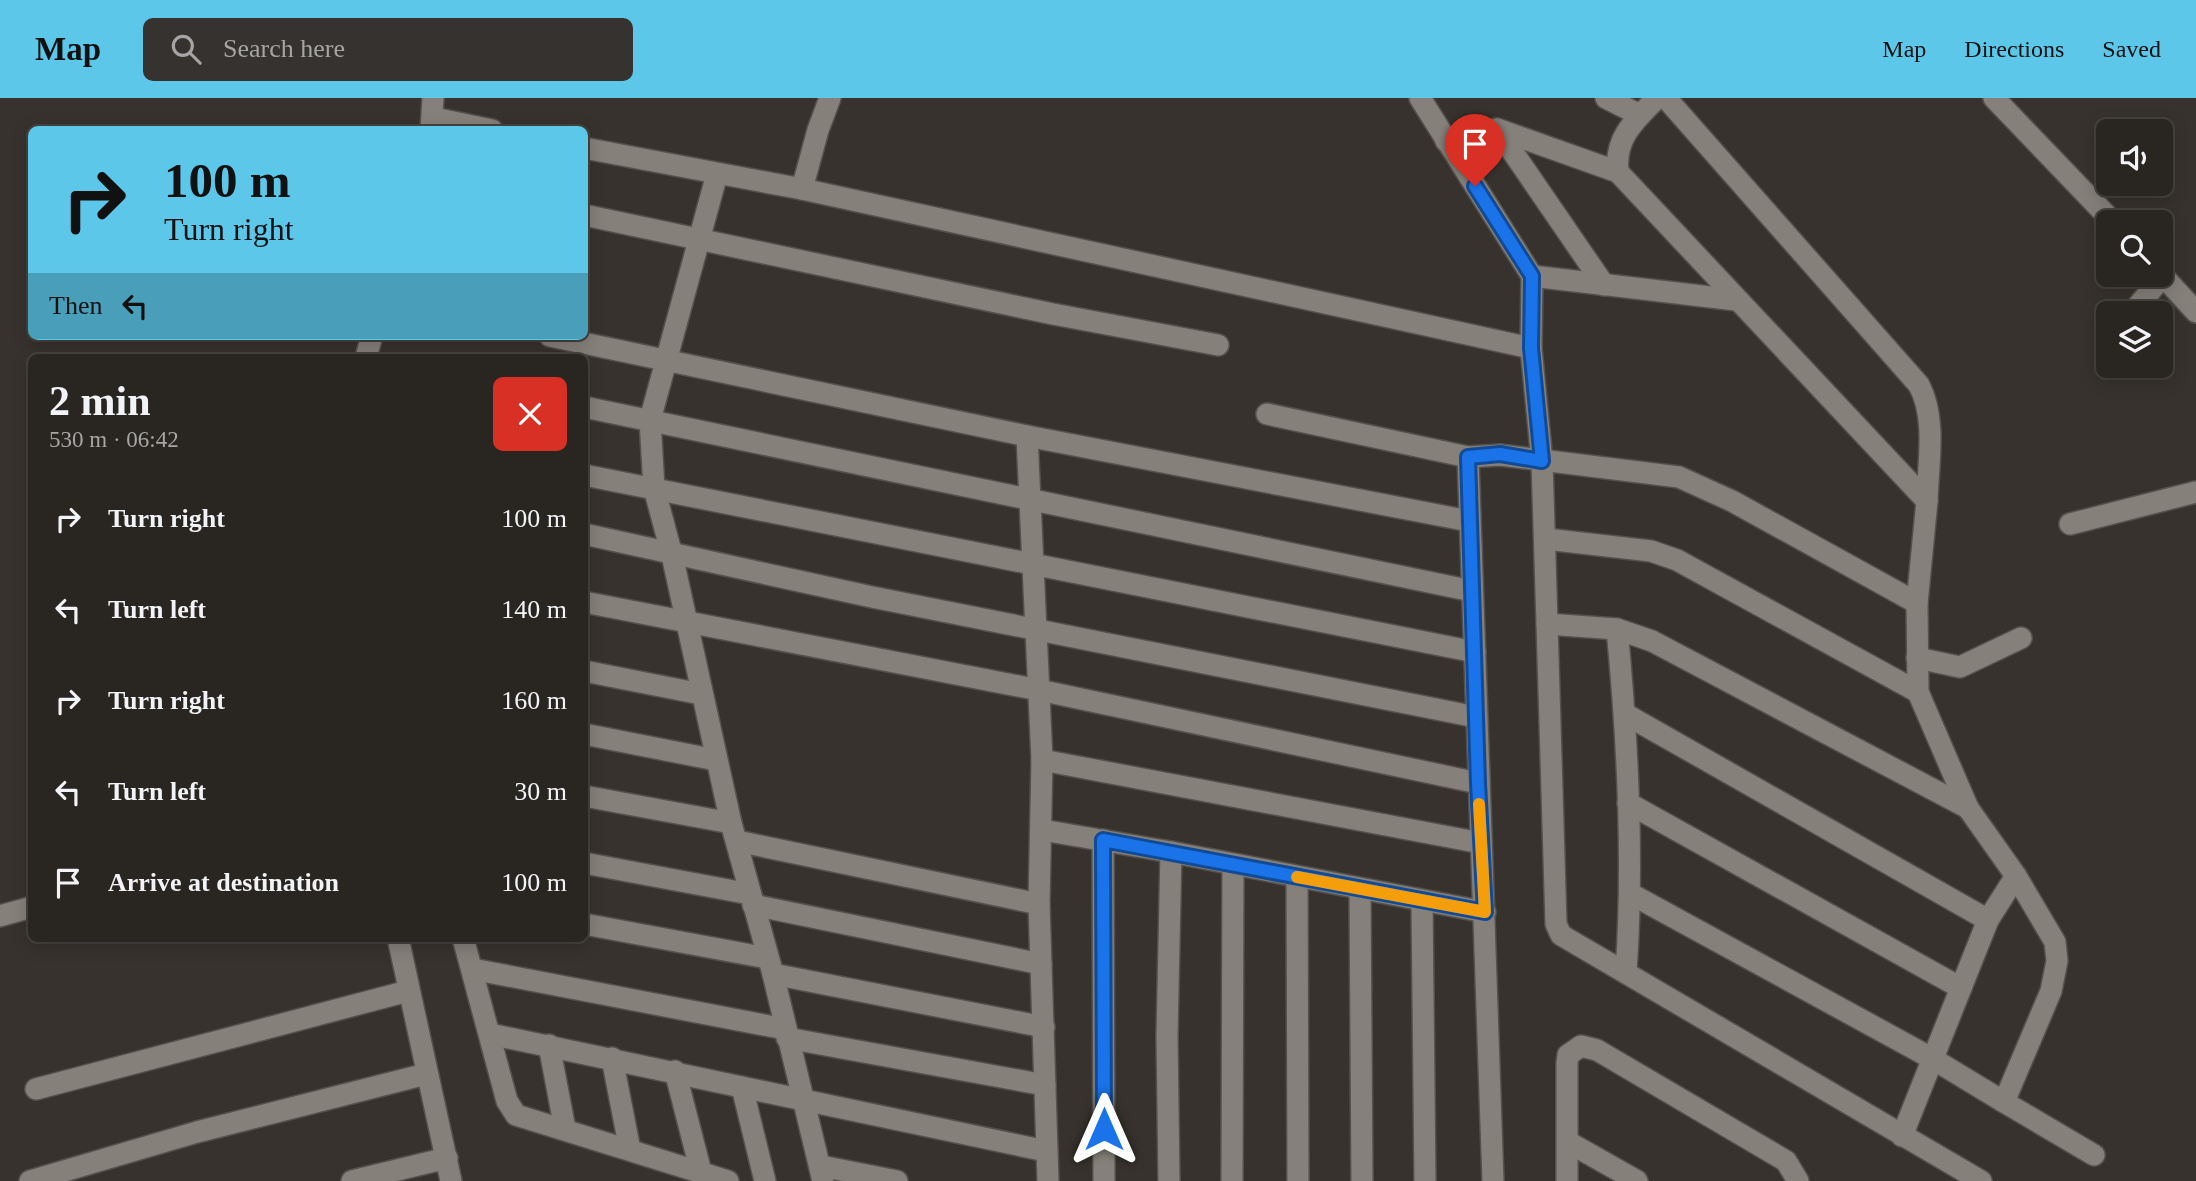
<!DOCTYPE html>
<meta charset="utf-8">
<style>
:root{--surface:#292622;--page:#35322f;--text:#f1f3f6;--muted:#a5a5a5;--line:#454340;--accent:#5cc7e8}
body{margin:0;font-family:Georgia,serif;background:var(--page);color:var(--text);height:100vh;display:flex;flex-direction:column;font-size:26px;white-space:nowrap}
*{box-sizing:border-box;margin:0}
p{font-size:23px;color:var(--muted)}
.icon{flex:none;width:38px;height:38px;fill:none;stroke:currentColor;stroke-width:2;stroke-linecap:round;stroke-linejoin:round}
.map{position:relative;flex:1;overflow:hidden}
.details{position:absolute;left:28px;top:256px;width:560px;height:588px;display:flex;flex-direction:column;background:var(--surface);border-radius:10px;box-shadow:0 4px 18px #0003,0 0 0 2px var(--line)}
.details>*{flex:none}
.top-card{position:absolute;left:28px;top:28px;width:560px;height:214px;border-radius:10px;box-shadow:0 4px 18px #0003,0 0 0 2px var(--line);background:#5cc7e8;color:#111;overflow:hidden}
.fabs{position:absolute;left:2096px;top:21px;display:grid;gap:14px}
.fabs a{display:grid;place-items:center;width:77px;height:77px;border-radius:10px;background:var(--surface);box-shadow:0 4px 18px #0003,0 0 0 2px var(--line);font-size:35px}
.pin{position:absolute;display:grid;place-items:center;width:60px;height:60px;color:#fff;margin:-72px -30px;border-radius:50% 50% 50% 0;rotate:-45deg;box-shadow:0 0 7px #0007}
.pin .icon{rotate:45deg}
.me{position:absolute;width:77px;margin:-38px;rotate:0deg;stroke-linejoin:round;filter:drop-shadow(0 0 5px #0008)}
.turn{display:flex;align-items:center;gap:24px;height:147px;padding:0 21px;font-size:32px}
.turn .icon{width:91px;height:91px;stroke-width:2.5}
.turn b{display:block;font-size:49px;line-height:60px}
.then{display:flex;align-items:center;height:66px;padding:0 21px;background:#0003;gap:14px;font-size:26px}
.round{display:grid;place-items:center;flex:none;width:74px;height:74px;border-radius:10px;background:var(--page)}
.head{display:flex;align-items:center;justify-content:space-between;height:119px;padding:0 21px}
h1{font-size:42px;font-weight:800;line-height:52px}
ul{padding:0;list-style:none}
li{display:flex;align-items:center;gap:21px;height:91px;padding:0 21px}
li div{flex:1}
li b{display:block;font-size:26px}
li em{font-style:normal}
header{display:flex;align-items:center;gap:42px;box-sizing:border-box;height:98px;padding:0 35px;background:var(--accent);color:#111}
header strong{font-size:33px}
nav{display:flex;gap:38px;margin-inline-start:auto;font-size:24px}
.search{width:490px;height:63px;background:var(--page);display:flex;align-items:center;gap:18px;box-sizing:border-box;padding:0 24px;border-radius:10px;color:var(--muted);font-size:26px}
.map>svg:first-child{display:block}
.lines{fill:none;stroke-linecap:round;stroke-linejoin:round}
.minor-casing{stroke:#54504b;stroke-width:24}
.minor{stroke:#858079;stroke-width:21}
.route-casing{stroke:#114b97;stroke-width:18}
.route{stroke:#1a73e8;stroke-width:12}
.slow{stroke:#f59e0b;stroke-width:12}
</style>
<header>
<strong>Map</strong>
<div class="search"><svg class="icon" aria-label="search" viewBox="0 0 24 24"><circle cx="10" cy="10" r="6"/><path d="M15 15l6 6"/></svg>Search here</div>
<nav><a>Map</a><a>Directions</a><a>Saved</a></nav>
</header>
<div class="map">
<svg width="2196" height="1083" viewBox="0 0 2196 1083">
<rect width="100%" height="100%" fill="#37322d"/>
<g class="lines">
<g class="minor-casing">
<g id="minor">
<path d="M 1420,0 L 1532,178 L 1531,250 L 1542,363 L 1547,526 L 1617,531 L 1652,543 L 1968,710"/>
<path d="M 1606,0 L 1640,17"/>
<path d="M 1666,0 L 1919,287 C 1937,321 1928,366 1927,403"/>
<path d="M 1994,0 L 2113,124"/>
<path d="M 434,20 L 492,32"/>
<path d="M 1497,31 L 1604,187"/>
<path d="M 431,32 L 433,0"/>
<path d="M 1446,43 L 1497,31 L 1618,74 L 1927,403 L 1917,505 L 1918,594 L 1968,710 L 2016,778 L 2055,844 L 2057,863 L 2051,893 L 2004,1004 L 2094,1057"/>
<path d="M 584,50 L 802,91 L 1531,250"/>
<path d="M 1618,74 C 1614,40 1635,22 1657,0"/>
<path d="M 717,76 L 650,322 L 654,390 L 672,457 L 731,725 L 773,876 L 823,1083"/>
<path d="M 802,91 L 818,32 L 830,0"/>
<path d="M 584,117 L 1053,216 L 1218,247"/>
<path d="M 2161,176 L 2196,214"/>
<path d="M 1532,178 L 1736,202"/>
<path d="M 2132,215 L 2163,178"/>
<path d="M 550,238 L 1027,338 L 1469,423"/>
<path d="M 366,259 L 372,238"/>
<path d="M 584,309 L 1472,493"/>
<path d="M 1267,316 L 1468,359"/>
<path d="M 1027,338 L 1042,662 L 1039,806 L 1048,1083"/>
<path d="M 584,377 L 1475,554"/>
<path d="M 2070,426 L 2196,394"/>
<path d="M 584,436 L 872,499 L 1476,619"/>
<path d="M 1546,441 L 1651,453 L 1677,462 L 1918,594"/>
<path d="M 584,504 L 1039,592 L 1478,685"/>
<path d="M 1547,526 L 1556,826 L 1561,837 L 1981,1083"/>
<path d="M 1617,531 C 1628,645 1634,760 1626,874"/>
<path d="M 1917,560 L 1960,569 L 2021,540"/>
<path d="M 584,573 L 701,596"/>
<path d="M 1625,616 L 1988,822"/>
<path d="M 584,636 L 716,662"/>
<path d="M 1042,662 L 1481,745"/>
<path d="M 584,698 L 731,725"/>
<path d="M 1628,705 L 1961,890"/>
<path d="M 1042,732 L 1171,754 L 1485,814"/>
<path d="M 1103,742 L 1104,1083"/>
<path d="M 737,743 L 1039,806"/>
<path d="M 584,765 L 750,796"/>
<path d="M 1297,779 L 1298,1083"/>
<path d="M 1360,792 L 1362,1083"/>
<path d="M 1631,796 L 1933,961 L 2004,1004"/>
<path d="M 1422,804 L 1425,1083"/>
<path d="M 753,807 L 1041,866"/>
<path d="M 0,818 L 32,809"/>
<path d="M 584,826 L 767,860"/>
<path d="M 398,840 L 451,1083"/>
<path d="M 463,840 L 507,1003 L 516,1017 L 728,1083"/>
<path d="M 472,871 L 785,931"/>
<path d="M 773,876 L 1044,929"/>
<path d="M 490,936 L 1046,1053"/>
<path d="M 787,940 L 1045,987"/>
<path d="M 549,947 L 565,1031"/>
<path d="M 612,960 L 630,1052"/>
<path d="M 675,973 L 701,1074"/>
<path d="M 742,989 L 765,1083"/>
<path d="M 36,991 L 408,893"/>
<path d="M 1902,1038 L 1988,822 L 2016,778"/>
<path d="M 1568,1044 L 1637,1083"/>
<path d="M 821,1068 L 897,1083"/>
<path d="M 30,1083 L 197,1034 L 426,976"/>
<path d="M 352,1083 L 447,1060"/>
<path d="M 1169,1083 L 1167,938 L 1171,754"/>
<path d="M 1232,1083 L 1233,767"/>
<path d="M 1493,1083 L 1468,359 L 1500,357 L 1679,379 L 1732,403 L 1917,505"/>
<path d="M 1567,1083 L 1567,965 L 1568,957 L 1581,948 L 1597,952 L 1786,1063 L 1798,1083"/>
</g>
</g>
<use href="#minor" class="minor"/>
</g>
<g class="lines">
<g class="route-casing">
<path id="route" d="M 1104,1031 L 1103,742 L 1485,814 L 1478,685 L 1468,359 L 1500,356 L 1542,363 L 1531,250 L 1532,178 L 1475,88"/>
</g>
<use href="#route" class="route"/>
<path class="slow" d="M 1297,779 L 1485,814 L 1479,706"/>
</g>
</svg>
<div class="fabs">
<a><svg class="icon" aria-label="sound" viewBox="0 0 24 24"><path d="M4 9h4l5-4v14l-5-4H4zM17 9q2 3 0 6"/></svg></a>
<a><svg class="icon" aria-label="search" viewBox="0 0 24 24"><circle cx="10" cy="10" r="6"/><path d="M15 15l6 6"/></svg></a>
<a><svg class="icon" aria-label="layers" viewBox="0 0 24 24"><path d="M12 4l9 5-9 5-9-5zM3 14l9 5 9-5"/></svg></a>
</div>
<div class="pin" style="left:1475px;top:88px;background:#d93025"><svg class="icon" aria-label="arrive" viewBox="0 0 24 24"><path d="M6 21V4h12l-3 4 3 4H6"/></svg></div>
<svg class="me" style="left:1104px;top:1031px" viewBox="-20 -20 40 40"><path d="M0-17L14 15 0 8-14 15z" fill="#1a73e8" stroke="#fff" stroke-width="4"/></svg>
<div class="top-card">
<div class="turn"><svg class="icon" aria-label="right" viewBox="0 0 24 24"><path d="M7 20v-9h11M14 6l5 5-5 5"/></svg><div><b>100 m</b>Turn right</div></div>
<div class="then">Then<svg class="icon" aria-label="left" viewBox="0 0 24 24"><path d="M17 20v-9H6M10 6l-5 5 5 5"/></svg></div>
</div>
<section class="details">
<div class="head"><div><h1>2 min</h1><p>530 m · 06:42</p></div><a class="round" style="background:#d93025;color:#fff"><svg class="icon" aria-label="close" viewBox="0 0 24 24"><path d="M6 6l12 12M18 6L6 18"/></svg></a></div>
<ul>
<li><svg class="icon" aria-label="right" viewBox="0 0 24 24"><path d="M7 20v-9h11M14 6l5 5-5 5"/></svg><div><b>Turn right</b></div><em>100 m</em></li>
<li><svg class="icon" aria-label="left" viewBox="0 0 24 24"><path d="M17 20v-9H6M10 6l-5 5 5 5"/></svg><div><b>Turn left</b></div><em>140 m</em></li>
<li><svg class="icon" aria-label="right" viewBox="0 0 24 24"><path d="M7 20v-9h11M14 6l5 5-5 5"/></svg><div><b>Turn right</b></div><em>160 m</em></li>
<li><svg class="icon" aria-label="left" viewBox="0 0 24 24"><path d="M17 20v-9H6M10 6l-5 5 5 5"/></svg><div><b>Turn left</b></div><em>30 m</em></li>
<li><svg class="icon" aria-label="arrive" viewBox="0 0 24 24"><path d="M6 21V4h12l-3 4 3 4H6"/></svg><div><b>Arrive at destination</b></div><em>100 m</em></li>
</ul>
</section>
</div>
